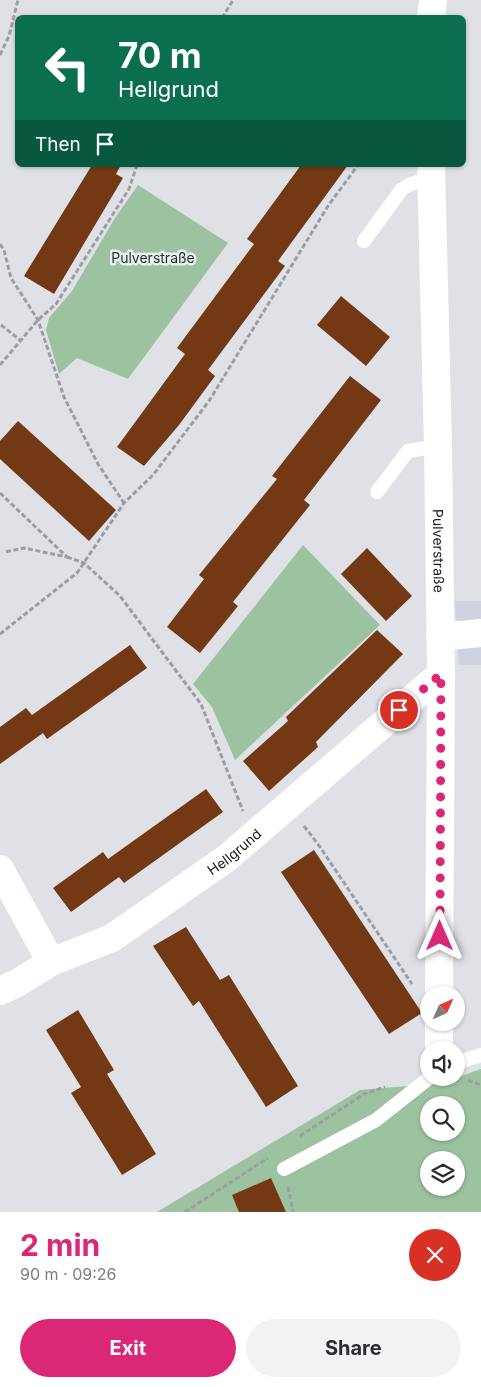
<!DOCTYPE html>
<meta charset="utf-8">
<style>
:root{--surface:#fff;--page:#f2f2f3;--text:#2b2b33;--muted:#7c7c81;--accent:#db2777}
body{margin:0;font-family:Inter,sans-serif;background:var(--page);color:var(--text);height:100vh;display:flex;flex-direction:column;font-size:19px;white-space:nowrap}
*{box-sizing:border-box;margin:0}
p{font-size:16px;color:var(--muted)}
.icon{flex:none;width:28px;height:28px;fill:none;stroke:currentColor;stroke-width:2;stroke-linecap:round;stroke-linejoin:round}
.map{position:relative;height:1212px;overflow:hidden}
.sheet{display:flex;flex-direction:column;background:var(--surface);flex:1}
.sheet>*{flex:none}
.banner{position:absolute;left:15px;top:15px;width:451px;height:152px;border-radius:8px;box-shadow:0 1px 4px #0004;background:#0b6e4f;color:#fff;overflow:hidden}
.needle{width:32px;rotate:45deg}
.fabs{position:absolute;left:420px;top:986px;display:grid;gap:10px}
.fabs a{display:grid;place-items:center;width:45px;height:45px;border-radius:50%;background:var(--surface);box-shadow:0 1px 4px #0004;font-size:25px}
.pin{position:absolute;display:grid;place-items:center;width:42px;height:42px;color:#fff;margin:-21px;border:2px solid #fff;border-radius:50%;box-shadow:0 1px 5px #0007}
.me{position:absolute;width:55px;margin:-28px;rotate:0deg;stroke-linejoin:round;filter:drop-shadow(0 0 4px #0008)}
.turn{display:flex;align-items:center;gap:18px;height:105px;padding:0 20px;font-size:22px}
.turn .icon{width:65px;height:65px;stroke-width:2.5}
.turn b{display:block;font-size:35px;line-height:42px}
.then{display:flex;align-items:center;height:48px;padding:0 20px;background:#0003;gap:10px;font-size:19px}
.round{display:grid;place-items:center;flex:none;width:52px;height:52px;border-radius:26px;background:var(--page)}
.overview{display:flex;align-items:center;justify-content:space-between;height:85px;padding:0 20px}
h1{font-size:30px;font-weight:700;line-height:38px;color:var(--accent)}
.primary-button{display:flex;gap:10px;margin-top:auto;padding:10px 20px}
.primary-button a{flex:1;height:58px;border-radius:30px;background:var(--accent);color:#fff;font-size:20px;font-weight:700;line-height:58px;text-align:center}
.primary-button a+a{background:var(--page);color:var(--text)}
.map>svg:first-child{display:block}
.built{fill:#cdd4df}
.green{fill:#9cc2a0;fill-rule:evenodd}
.building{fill:#733915}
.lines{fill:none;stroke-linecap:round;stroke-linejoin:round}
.path{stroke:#9c9ea2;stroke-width:3;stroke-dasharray:5 2.5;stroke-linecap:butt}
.lane{stroke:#fff;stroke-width:14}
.street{stroke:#fff;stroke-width:28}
.route{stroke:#db2777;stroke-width:9;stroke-dasharray:0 16.2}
.labels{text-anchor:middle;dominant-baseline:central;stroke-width:5;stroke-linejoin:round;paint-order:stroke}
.park-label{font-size:14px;fill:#0f3a19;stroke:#eceef3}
.street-label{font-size:14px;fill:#202123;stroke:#eceef3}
</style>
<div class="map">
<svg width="481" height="1212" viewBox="0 0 481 1212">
<rect width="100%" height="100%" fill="#dfe1e6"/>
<path class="built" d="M 455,601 L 481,601 L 481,665 L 459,665 Z"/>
<g class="green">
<path d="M 138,185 L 228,243 L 128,379 L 77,358 L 59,374 L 46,330 L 49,318 L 72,291 L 115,218 Z"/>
<path d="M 303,545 L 380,625 L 235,760 L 212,707 L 193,684 Z"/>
<path d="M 481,1069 L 481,1212 L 157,1212 L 360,1090 L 442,1083 ZM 429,1105 L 456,1105 L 456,1132 L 429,1132 ZM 429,1160 L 456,1160 L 456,1188 L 429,1188 Z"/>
</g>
<g class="building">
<path d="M 92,165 L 121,165 L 116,174 L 123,178 L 54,294 L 24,276 Z"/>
<path d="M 301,165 L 348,165 L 278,261 L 285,266 L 208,370 L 215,376 L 179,425 L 144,466 L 117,447 L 185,354 L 177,348 L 254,244 L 247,239 Z"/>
<path d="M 341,296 L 390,337 L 366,366 L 317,325 Z"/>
<path d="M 350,376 L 381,400 L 304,500 L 310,505 L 233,602 L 238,606 L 200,653 L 167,627 L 204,579 L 199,575 L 277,479 L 272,476 Z"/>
<path d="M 18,421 L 116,510 L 89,541 L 0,459 L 0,441 Z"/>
<path d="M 367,548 L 412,596 L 386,621 L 341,574 Z"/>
<path d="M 377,630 L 403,654 L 316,742 L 318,747 L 269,791 L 243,761 L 288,721 L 286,717 Z"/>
<path d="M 130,645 L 147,668 L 47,739 L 43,733 L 0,764 L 0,727 L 26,708 L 32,715 Z"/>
<path d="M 206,789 L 223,812 L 124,883 L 119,877 L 71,912 L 53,888 L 103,852 L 108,859 Z"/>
<path d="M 314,850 L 422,1013 L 389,1034 L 281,872 Z"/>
<path d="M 186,927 L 220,980 L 229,975 L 298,1086 L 266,1107 L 199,1001 L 193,1006 L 153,946 Z"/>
<path d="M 78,1010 L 114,1070 L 107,1074 L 156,1154 L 122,1175 L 71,1093 L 81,1087 L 46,1030 Z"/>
<path d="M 271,1178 L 286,1212 L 239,1212 L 232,1195 Z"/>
</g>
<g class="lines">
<g class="path">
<path d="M 222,18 L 233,0"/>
<path d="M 0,55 L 9,36 L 18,0"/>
<path d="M 0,244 L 4,250 L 11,278 L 38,320 L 64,397 L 98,464 L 124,503"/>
<path d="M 1,325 L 20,340"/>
<path d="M 0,365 L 38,320 L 56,304 L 129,189 L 137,165"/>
<path d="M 0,493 L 67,557 L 24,548 L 5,552"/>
<path d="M 67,557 L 84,563 L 120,596 L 201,704 L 243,811"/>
<path d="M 0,634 L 77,573 L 124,503 L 153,475 L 209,401 L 328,206 L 358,165"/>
<path d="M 304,826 L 320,847 L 412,984"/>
<path d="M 468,1080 L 481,1085"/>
<path d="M 300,1136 L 364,1094 L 385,1087"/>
<path d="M 288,1187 L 293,1212"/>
<path d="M 185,1212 L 268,1158"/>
</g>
<g class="lane">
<path d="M 364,241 L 402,189 L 411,184 L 431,178"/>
<path d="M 377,492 L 408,451 L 438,446"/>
<path d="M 456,1063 L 481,1055"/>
<path d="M 284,1169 L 376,1120 L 429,1078"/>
</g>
<g class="street">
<path d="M 431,18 L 433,0"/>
<path id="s1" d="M 431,165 L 438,446 L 441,674 L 439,995"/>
<path d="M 440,637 L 481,633"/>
<path d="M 0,869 L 51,962"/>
<path id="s2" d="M 0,991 L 19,982 L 51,962 L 112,938 L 227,858 L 441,674"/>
<path d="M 439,1050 L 439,1022"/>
</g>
</g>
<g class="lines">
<path class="route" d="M 399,710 L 441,674 L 440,936"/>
</g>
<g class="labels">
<g class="park-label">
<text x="153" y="257">Pulverstraße</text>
</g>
<g class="street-label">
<text stroke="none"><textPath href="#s1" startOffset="386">Pulverstraße</textPath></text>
<text stroke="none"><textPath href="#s2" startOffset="274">Hellgrund</textPath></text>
</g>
</g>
</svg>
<div class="fabs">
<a><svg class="needle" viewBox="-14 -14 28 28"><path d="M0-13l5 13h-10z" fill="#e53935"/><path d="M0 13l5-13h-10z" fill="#7c7c81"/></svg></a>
<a><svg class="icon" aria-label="sound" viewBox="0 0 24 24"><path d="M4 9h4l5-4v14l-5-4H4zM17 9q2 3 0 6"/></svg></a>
<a><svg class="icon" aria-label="search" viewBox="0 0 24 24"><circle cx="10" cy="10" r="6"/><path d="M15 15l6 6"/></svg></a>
<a><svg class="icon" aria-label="layers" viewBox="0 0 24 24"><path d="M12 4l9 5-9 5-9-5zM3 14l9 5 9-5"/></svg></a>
</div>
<div class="pin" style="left:399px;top:710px;background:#d93025"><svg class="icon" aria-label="arrive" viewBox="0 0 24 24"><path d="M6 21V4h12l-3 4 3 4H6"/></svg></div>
<svg class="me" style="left:440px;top:936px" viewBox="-20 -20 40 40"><path d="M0-17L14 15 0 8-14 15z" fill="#db2777" stroke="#fff" stroke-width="4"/></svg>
<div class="banner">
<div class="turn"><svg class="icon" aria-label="left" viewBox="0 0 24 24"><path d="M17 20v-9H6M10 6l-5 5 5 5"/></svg><div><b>70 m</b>Hellgrund</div></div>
<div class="then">Then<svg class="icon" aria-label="arrive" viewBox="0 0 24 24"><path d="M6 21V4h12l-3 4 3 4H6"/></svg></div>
</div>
</div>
<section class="sheet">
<div class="overview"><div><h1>2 min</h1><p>90 m · 09:26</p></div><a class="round" style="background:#d93025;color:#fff"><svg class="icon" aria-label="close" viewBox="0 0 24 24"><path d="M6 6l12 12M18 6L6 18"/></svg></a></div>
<div class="primary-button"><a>Exit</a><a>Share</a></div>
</section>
